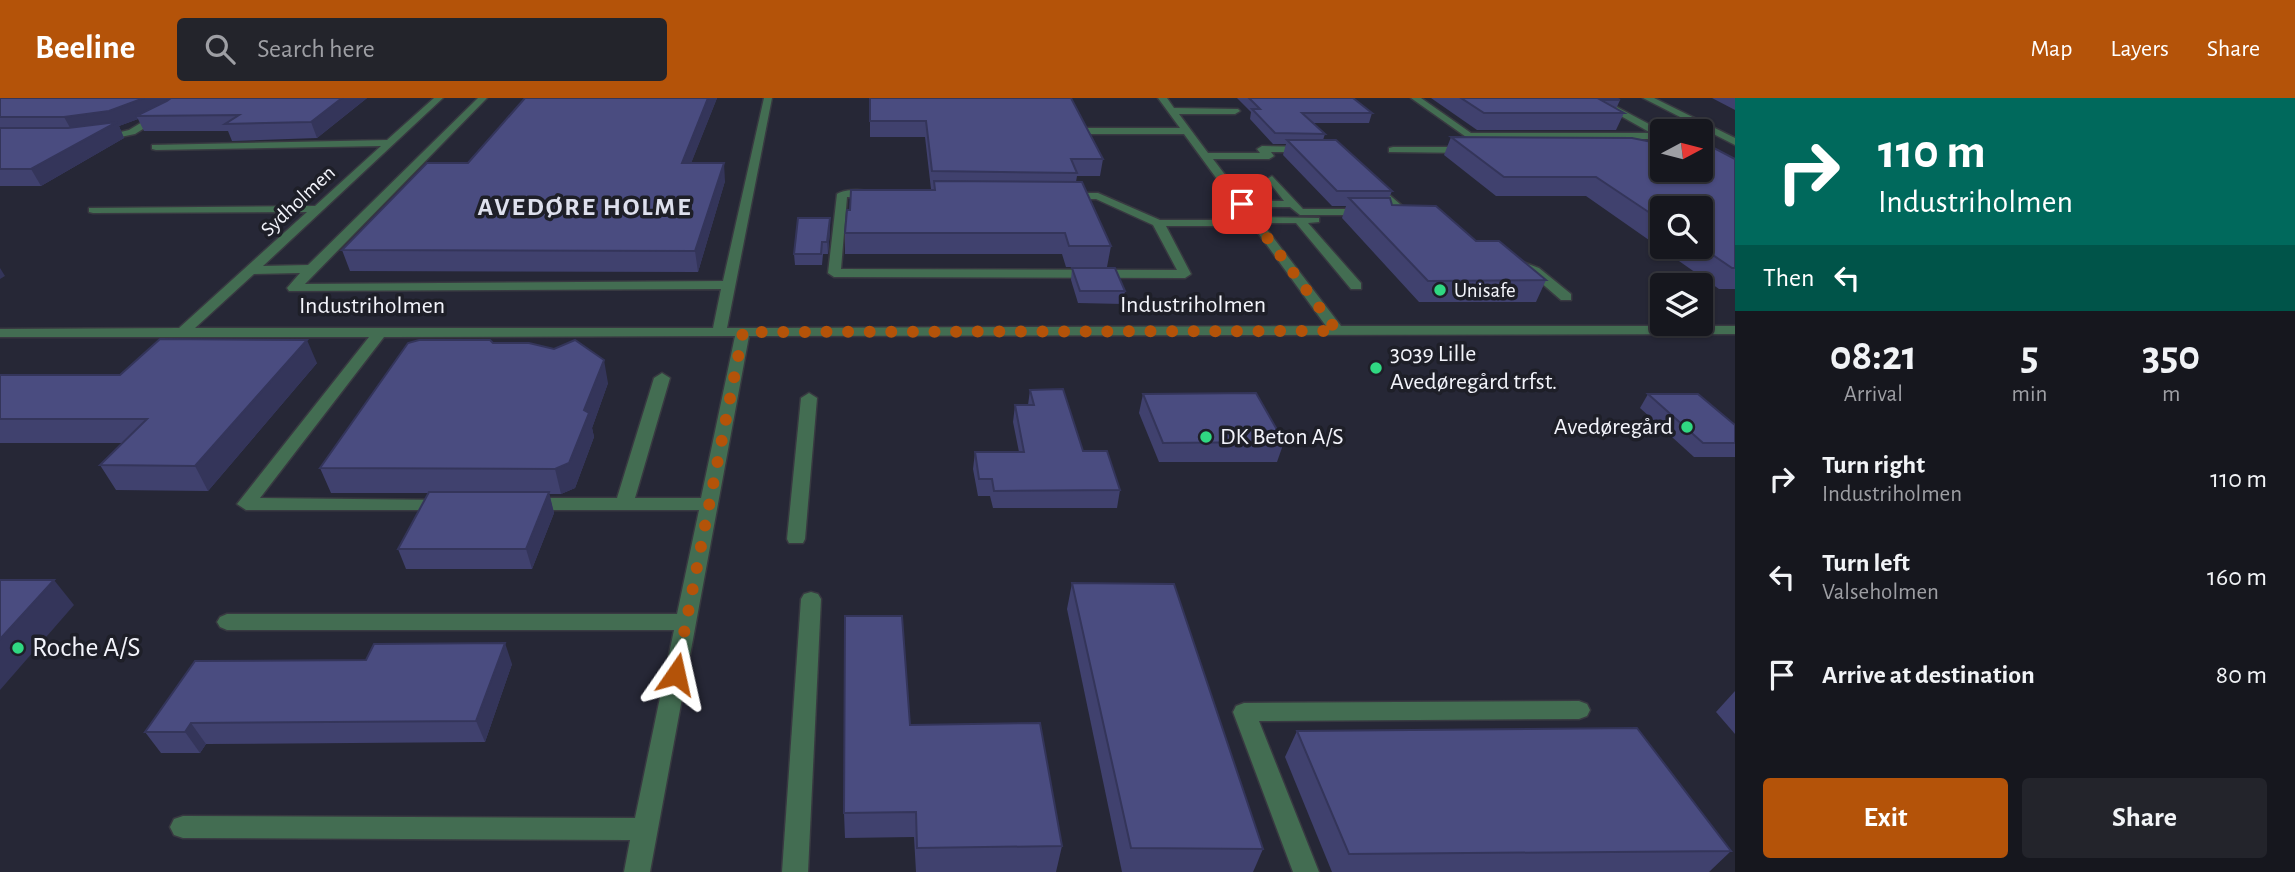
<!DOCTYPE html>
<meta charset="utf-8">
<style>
:root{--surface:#16171e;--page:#23242b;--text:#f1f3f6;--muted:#9e9fa4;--line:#35363c;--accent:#b45309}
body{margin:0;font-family:"Alegreya Sans",sans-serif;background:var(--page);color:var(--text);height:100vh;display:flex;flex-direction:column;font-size:26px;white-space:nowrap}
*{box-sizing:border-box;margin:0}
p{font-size:23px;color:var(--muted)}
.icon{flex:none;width:38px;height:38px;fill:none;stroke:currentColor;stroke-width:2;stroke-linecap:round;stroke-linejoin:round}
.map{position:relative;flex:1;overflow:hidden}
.details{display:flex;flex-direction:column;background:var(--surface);width:560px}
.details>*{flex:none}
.guide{background:#00695c;color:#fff;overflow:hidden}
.needle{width:46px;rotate:83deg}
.buttons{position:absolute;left:1650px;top:21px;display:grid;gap:14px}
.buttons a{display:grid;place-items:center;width:63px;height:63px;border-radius:7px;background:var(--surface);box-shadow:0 2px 5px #0004,0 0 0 2px var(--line);font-size:35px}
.pin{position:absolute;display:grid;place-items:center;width:60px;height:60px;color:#fff;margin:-30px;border-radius:14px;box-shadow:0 4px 10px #0006}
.me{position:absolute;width:77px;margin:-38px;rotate:11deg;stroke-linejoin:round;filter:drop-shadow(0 0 5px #0008)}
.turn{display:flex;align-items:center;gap:24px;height:147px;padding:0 28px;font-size:32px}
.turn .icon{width:91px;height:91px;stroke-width:2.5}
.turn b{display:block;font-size:49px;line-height:60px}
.then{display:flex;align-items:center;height:66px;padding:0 28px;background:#0003;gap:14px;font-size:26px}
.eta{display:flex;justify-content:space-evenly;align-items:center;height:119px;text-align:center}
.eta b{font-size:42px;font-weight:700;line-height:49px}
.action{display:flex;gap:14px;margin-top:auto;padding:14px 28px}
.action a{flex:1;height:80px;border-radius:7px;background:var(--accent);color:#fff;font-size:28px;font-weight:700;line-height:80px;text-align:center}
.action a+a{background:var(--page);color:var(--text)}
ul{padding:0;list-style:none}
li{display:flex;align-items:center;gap:21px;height:98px;padding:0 28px}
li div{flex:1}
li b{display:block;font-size:26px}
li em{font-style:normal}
header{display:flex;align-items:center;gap:42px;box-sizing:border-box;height:98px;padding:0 35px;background:var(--accent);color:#fff}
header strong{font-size:33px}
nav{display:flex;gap:38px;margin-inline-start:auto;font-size:24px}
.search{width:490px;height:63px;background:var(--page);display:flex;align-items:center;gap:18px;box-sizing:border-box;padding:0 24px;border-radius:7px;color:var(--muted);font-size:26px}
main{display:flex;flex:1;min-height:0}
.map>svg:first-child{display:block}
.built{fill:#262736;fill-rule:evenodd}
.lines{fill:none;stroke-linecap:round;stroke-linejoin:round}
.minor-casing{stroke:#383941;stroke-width:3}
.minor{fill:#436d52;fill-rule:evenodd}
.wall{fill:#40416e;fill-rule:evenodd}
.shaded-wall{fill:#34355a}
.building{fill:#4a4c80;stroke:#34355a;stroke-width:2}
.route{stroke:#b45309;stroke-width:12;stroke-dasharray:0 21.6}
.poi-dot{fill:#30d882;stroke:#1e1f28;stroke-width:2.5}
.labels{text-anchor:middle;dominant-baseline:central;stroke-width:7;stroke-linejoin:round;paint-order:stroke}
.far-street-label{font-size:21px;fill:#f3f4fb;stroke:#1e1f28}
.far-poi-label{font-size:21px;fill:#f3f4fb;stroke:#1e1f28;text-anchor:start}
.street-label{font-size:24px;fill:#f3f4fb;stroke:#1e1f28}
.poi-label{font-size:24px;fill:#f3f4fb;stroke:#1e1f28;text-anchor:start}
.far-district-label{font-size:26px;font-weight:bold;letter-spacing:2px;fill:#dee0ed;stroke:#1e1f28}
.near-poi-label{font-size:28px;fill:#f3f4fb;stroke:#1e1f28;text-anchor:start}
</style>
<header>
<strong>Beeline</strong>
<div class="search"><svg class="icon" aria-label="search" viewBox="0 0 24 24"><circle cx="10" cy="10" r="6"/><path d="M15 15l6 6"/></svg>Search here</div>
<nav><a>Map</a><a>Layers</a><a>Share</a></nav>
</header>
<main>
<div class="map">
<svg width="1735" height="774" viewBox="0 0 1735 774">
<rect width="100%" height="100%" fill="#1e1f28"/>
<path class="built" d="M 0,0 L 1735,0 L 1735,774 L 0,774 ZM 1662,33 L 1701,33 L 1701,72 L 1662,72 ZM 1662,110 L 1701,110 L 1701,149 L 1662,149 ZM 1662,187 L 1701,187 L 1701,226 L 1662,226 Z"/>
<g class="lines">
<g class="minor-casing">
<g id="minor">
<path d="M 182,0 L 192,0 L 135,36 L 101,43 L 96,40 L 129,32 Z"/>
<path d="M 434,0 L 443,0 L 263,168 L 308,167 L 478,0 L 487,0 L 305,186 L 723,183 L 764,0 L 772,0 L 727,230 L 1326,228 L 1253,128 L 1166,128 L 1191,176 L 1185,180 L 834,179 L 828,175 L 837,96 C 846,90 869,91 879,97 L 873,100 L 847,99 L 841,171 L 1177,172 L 1153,127 L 1096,101 L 1066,101 L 1060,98 L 1066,95 L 1098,95 L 1160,122 L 1247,122 L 1184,36 L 1084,36 L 1079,33 L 1084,30 L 1180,30 L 1158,0 L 1167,0 L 1174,10 L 1238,11 L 1240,13 L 1235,16 L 1179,16 L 1208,55 L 1260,55 L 1257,51 L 1262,48 L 1313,49 L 1313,53 L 1309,54 L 1271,54 L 1274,58 L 1269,61 L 1213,61 L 1245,103 L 1284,103 L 1267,81 L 1272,78 L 1303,111 L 1393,111 L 1368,87 L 1367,85 L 1372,82 L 1407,112 L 1409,114 L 1403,117 L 1300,117 L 1290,109 L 1250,109 L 1257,119 L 1319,120 L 1319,124 L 1308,125 L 1361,185 L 1361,191 L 1351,191 L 1296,125 L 1262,125 L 1341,228 L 1735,228 L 1735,236 L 749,238 L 650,774 L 624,774 L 630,742 L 183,740 L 174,737 L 170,729 L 174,721 L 183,718 L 635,720 L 674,532 L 227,532 L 220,529 L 217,524 L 220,519 L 227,516 L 677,516 L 699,412 L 527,412 L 518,406 L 527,400 L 617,400 L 654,280 L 662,275 L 670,280 L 635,400 L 701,400 L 735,238 L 384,239 L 260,400 L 449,402 L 452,406 L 449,410 L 443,412 L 246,412 L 237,406 L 369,239 L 0,239 L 0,231 L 179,230 L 307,114 L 93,115 L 89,114 L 89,110 L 315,108 L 381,48 L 156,52 L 152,51 L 152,47 L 387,42 ZM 300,175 L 287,190 L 289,193 L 721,191 L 713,230 L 195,230 L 254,176 Z"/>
<path d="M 1411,0 L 1421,0 L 1471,35 L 1651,35 L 1589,0 L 1600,0 L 1662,33 L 1662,41 L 1469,41 Z"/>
<path d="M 1643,0 L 1654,0 L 1735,40 L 1735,47 Z"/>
<path d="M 1393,49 L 1470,49 L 1475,52 L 1470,55 L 1389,54 L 1389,50 Z"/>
<path d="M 1515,161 L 1539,170 L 1571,196 L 1571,202 L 1561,202 L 1531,176 L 1511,168 L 1511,162 Z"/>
<path d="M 809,295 L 817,300 L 805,441 L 803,445 L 789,445 L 787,441 L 801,300 Z"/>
<path d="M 811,494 L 818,496 L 821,501 L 808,774 L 782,774 L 801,501 L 804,496 Z"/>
<path d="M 1579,603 L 1587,606 L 1590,612 L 1587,618 L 1579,621 L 1259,623 L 1319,774 L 1293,774 L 1233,614 L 1236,608 L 1244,605 Z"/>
</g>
</g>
<use href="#minor" class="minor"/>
</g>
<g class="wall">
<path d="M 0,0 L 367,0 L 317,40 L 232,43 L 228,33 L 144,33 L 138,21 L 119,28 L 124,40 L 41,88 L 0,88 Z"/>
<path d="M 525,0 L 717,0 L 691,65 L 725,83 L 698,174 L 350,173 L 342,152 L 468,65 Z"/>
<path d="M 870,0 L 1103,61 L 1100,78 L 1077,78 L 1076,84 L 1111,148 L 1107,169 L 1066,169 L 1062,156 L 845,156 L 845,135 L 850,112 L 933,92 L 931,91 L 925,39 L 870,39 Z"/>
<path d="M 1237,0 L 1353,0 L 1372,15 L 1369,25 L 1313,25 L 1325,36 L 1323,42 L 1392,93 L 1389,100 L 1392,107 L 1476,143 L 1546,182 L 1536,204 L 1419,204 L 1342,120 L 1346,108 L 1332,108 L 1283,57 L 1286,46 L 1273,46 L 1250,21 L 1251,14 Z"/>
<path d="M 1431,0 L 1616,0 L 1620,2 L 1616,11 L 1624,15 L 1616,32 L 1477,32 Z"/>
<path d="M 1712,0 L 1735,0 L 1735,12 Z"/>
<path d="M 1451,39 L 1735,61 L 1735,191 L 1719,191 L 1586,98 L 1496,98 L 1444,57 ZM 1662,110 L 1701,149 L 1662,149 Z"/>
<path d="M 830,132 L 828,156 L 823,156 L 822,167 L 795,167 L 794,156 Z"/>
<path d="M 1072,170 L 1125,193 L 1123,206 L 1078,205 L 1071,182 Z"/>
<path d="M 493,245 L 608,285 L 592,330 L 594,339 L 575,390 L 561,396 L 549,396 L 554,415 L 532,471 L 406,471 L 398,451 L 428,395 L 331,395 L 320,370 Z"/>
<path d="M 317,265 L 208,393 L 116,392 L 100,367 L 123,345 L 0,345 L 0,277 L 120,277 Z"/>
<path d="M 1030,292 L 1083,353 L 1120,392 L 1117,410 L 993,410 L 990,398 L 978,398 L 973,371 L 975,354 L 1019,354 L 1013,324 L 1015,307 L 1028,307 Z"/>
<path d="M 1143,296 L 1284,344 L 1277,364 L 1159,364 L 1139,315 Z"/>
<path d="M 1648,296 L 1735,327 L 1735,359 L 1694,359 L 1640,310 Z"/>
<path d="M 1072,485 L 1263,751 L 1253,774 L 1122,774 L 1067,511 Z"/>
<path d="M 195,563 L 512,566 L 485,644 L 206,646 L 200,655 L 161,655 L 145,634 Z"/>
<path d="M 1735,593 L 1735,636 L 1716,614 Z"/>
<path d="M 910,627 L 1062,748 L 1056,774 L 916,774 L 914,739 L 845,740 L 844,715 Z"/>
<path d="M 1297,633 L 1731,753 L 1709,774 L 1332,774 L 1285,659 Z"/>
</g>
<g class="shaded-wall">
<path d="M 144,0 L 177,0 L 136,18 L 138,21 L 119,28 L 124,40 L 41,88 L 31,71 L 73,35 L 64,19 Z"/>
<path d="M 342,0 L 367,0 L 317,40 L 311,24 Z"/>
<path d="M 708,0 L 717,0 L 684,83 L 682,65 Z"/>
<path d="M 724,65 L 725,83 L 698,174 L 695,153 Z"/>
<path d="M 830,120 L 830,132 L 828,156 L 827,144 Z"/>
<path d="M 0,170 L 5,178 L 0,181 Z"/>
<path d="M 307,242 L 317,265 L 208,393 L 195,368 Z"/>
<path d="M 604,262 L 608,285 L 592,330 L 594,339 L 575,390 L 561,396 L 555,371 L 584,312 Z"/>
<path d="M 549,394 L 554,415 L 532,471 L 526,451 Z"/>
<path d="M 54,482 L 74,507 L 0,592 L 0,541 Z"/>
<path d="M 505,545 L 512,566 L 485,644 L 476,623 Z"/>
<path d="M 191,625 L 206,646 L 200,655 L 185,634 Z"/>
</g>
<g class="building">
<path d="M 0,0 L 144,0 L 109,13 L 64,19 L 0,19 Z"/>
<path d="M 171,0 L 342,0 L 311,24 L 225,26 L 239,17 L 136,18 L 167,3 Z"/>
<path d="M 525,0 L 708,0 L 682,65 L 724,65 L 695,153 L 342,152 L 427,65 L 468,65 Z"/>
<path d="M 870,0 L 1071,0 L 1103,61 L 1071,61 L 1077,75 L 932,73 L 926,23 L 870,23 Z"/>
<path d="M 1249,0 L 1353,0 L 1372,15 L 1302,15 L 1325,36 L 1275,35 L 1252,11 L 1260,11 Z"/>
<path d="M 1461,0 L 1616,0 L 1620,2 L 1601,2 L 1624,15 L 1484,15 Z"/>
<path d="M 117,24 L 31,71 L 0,71 L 0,30 L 68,30 Z"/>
<path d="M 1451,39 L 1632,40 L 1662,46 L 1662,72 L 1701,72 L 1701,50 L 1714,50 L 1735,61 L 1735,170 L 1732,170 L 1701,149 L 1701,110 L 1662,110 L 1662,123 L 1596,79 L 1504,79 Z"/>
<path d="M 1287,42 L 1336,42 L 1392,93 L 1337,93 Z"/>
<path d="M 934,83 L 1082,84 L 1111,148 L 1069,148 L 1065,135 L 845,135 L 847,112 L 850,112 L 851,92 L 935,92 Z"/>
<path d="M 1349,100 L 1390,100 L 1392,107 L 1436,108 L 1476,143 L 1499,143 L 1546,182 L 1428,183 Z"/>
<path d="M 798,120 L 830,120 L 827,144 L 822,144 L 821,156 L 794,156 Z"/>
<path d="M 1072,170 L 1115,170 L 1125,193 L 1080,193 Z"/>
<path d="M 160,241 L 307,242 L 195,368 L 100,367 L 147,321 L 0,321 L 0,277 L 120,277 Z"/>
<path d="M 419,242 L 490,242 L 493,245 L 529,245 L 554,251 L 575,242 L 604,262 L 584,312 L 589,315 L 569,365 L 555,371 L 320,370 L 408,245 Z"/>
<path d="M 1063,291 L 1083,353 L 1107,353 L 1120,392 L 994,393 L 992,381 L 979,381 L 975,354 L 1024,354 L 1015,307 L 1034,307 L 1030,292 Z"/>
<path d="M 1256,295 L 1284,344 L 1163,345 L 1143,296 Z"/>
<path d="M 1648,296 L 1698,296 L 1735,327 L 1735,345 L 1703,345 Z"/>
<path d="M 429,394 L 549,394 L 526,451 L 398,451 Z"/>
<path d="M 0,482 L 54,482 L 0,541 Z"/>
<path d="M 1072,485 L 1174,486 L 1263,751 L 1131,750 Z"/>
<path d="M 845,518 L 902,518 L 910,627 L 1040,625 L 1062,748 L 917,750 L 916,714 L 844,715 Z"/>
<path d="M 505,545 L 476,623 L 191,625 L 185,634 L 145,634 L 195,563 L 366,562 L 374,546 Z"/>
<path d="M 1637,630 L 1731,753 L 1349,756 L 1297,633 Z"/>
</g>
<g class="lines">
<path class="route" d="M 676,576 L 743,234 L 1337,233 L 1242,106"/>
</g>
<g class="poi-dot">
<circle cx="1440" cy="192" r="7"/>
<circle cx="1376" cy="270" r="7"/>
<circle cx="1687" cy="329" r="7"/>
<circle cx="1206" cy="339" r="7"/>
<circle cx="18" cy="550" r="7"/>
</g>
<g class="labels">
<g class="far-street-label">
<text transform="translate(298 103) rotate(-43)">Sydholmen</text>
</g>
<g class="far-poi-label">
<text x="1454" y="192">Unisafe</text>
</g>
<g class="street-label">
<text x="1193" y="207">Industriholmen</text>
<text x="372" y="208">Industriholmen</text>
</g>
<g class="poi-label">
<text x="1390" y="256">3039 Lille<tspan x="1390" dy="28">Avedøregård trfst.</tspan></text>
<text x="1673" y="329" text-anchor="end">Avedøregård</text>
<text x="1220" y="339">DK Beton A/S</text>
</g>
<g class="far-district-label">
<text x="585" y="109">AVEDØRE HOLME</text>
</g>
<g class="near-poi-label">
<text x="32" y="550">Roche A/S</text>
</g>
</g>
</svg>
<div class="buttons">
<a><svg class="needle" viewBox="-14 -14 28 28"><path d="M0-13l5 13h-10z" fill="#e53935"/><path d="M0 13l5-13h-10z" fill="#9e9fa4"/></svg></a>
<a><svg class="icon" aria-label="search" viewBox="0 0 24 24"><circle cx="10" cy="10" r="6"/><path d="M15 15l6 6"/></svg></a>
<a><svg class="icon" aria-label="layers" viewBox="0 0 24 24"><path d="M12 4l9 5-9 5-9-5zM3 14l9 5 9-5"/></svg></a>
</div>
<div class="pin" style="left:1242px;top:106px;background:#d93025"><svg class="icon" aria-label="arrive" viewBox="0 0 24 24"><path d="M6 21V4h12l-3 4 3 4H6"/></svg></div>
<svg class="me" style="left:676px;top:576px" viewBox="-20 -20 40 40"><path d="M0-17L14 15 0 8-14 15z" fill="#b45309" stroke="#fff" stroke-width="4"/></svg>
</div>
<section class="details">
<div class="guide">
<div class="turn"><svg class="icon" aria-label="right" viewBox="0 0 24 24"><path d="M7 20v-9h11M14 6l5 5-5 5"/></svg><div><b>110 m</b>Industriholmen</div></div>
<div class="then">Then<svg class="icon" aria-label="left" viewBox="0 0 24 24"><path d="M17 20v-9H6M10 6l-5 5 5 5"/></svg></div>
</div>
<div class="eta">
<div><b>08:21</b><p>Arrival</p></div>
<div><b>5</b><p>min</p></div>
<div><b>350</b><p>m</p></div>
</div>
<ul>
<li><svg class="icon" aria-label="right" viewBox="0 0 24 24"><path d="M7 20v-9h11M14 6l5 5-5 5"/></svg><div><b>Turn right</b><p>Industriholmen</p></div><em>110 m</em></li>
<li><svg class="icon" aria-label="left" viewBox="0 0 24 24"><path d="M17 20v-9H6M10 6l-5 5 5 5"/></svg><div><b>Turn left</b><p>Valseholmen</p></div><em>160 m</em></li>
<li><svg class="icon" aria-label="arrive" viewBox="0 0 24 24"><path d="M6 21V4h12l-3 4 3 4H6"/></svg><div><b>Arrive at destination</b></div><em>80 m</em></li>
</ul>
<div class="action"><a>Exit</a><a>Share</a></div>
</section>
</main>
